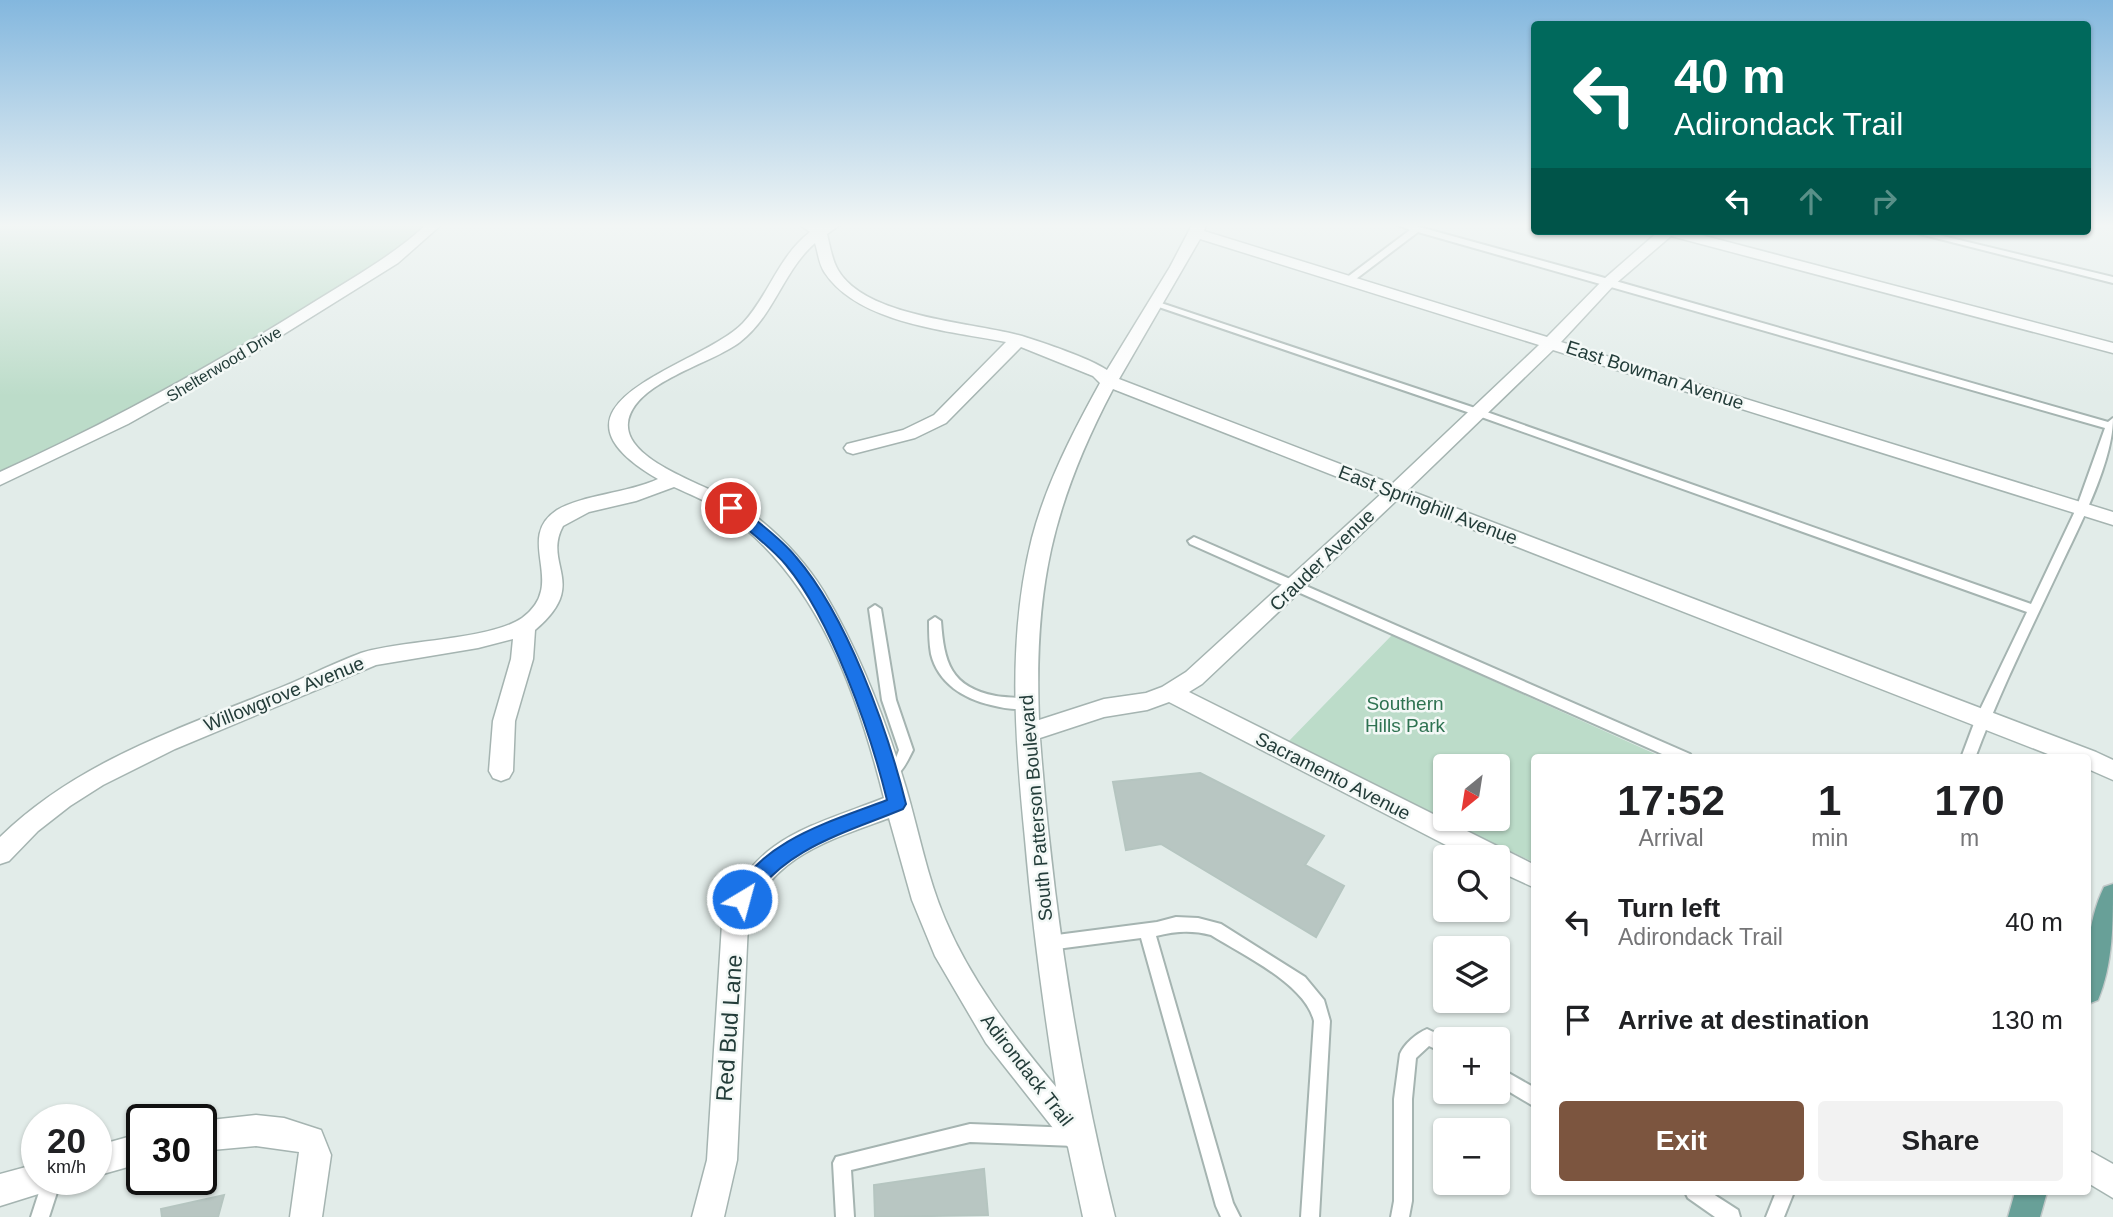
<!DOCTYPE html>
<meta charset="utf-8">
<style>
:root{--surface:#fff;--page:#f2f2f2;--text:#202124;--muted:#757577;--accent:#7c553f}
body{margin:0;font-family:Arial,sans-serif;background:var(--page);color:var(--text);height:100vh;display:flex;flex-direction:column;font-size:26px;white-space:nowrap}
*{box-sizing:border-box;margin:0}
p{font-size:23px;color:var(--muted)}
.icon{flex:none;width:38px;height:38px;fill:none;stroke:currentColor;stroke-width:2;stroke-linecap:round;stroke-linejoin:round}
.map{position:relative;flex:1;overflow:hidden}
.drawer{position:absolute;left:1531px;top:754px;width:560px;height:441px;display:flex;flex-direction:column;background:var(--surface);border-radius:7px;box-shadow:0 2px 5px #0004}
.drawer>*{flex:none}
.banner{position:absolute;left:1531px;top:21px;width:560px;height:214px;border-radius:7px;box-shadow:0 2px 5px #0004;background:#00695c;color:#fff;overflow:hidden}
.needle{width:46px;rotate:210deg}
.fabs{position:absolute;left:1433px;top:754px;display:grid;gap:14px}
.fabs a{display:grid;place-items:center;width:77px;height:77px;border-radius:7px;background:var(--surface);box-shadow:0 2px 5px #0004;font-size:35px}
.speed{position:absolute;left:21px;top:1104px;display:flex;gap:14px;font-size:35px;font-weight:700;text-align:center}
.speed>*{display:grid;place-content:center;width:91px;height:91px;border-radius:50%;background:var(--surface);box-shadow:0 2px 5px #0004;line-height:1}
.speed small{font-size:18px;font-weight:400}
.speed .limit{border:4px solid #111;border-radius:10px;background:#fff;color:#111}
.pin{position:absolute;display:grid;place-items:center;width:60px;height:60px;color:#fff;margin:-30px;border:4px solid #fff;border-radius:50%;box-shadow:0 2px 7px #0007}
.me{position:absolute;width:77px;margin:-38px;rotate:37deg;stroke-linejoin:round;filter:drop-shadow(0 0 5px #0008)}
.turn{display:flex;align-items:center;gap:24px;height:147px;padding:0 28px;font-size:32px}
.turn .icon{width:91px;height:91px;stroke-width:2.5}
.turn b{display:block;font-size:49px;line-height:60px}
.lanes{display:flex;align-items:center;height:66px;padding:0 28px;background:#0003;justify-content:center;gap:35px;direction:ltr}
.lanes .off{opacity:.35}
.eta{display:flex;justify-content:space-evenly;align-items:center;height:119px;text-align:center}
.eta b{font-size:42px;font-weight:800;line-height:49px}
.cta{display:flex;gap:14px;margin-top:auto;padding:14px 28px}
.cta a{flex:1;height:80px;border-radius:7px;background:var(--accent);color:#fff;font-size:28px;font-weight:800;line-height:80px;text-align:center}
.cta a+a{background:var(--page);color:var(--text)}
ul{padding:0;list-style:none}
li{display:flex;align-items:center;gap:21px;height:98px;padding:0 28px}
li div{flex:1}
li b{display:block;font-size:26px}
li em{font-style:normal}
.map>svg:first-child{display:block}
.green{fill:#bcdcc9;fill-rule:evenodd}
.building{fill:#b8c6c2;stroke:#b5c5c0;stroke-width:2}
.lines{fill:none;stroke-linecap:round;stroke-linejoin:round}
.service-casing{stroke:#a5b4b1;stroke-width:4}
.minor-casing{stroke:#a5b4b1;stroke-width:3}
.primary-casing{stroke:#c1c8c8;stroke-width:3}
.service{fill:#fff;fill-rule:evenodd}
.minor{fill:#fff;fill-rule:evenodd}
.primary{fill:#68a098;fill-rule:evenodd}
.route{fill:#1a73e8;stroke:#114b97;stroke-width:2}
.labels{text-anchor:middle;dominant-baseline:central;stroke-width:5;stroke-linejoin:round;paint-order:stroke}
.far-street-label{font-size:16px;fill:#233c39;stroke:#f3f8f6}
.street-label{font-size:19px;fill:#233c39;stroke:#f3f8f6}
.park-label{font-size:19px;fill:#2e7251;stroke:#f3f8f6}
.near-street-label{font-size:23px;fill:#233c39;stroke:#f3f8f6}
</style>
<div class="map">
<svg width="2113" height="1217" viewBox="0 0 2113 1217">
<rect width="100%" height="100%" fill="#e2ece9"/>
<g class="green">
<path d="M 0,225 L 434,225 L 296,321 L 0,479 Z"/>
<path d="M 1392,635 L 1664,758 L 1535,758 L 1535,863 L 1287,743 ZM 1446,766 L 1498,766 L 1498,819 L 1446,819 Z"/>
</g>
<g class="building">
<path d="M 1200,773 L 1324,836 L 1305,865 L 1344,886 L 1316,937 L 1161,844 L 1126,850 L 1113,782 Z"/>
<path d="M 984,1169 L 988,1215 L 875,1217 L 874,1185 Z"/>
<path d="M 224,1195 L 218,1217 L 162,1217 L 161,1209 Z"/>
</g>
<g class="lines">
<g class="service-casing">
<g id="service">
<path d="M 1398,225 L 1412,225 L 1612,280 L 2108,422 L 2113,418 C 2113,461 2081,523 2062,563 C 2032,627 2000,691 1975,758 L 1961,758 L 1976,718 L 2027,612 L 1473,414 L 1150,304 L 1152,302 L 1158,302 L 1481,410 L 2031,604 L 2076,509 L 2105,428 L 1418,232 L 1352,282 L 1346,282 L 1346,278 L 1410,230 Z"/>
<path d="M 1908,231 L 1922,231 L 2113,277 L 2113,283 Z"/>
<path d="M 1194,537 L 1690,754 L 1692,758 L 1671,758 L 1190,544 L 1188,541 Z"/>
<path d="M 875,605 L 881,609 L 896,700 L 913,750 C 907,762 899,781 884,778 L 882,774 L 896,758 L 899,750 L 882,700 L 869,609 Z"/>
<path d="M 935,617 L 941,621 C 944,662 950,687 996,696 C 1007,698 1018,697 1029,700 L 1031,704 L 1029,708 C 1017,711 1003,708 991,705 C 964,699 938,683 931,654 C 929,643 929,632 929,621 Z"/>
<path d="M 1176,917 L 1198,918 L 1221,924 L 1305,977 L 1324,1000 L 1330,1021 L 1319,1217 L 1301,1217 L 1314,1021 C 1305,984 1243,955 1211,935 C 1192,930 1176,931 1156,936 L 1233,1203 L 1240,1217 L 1221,1217 L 1216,1206 L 1141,938 L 1049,950 L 1043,948 L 1041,943 L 1043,938 L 1049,936 L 1157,922 Z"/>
<path d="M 1427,1029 L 1450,1040 L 1446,1040 L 1446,1054 L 1429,1046 L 1416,1058 L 1412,1099 L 1412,1201 L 1409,1217 L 1391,1217 L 1394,1201 L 1394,1099 L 1400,1054 C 1404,1044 1417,1033 1427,1029 Z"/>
<path d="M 1498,1067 L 1535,1088 L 1535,1107 L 1498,1085 Z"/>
<path d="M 970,1124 L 1075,1128 L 1081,1131 L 1084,1137 L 1081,1143 L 1075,1146 L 970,1142 L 851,1170 L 854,1217 L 836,1217 L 833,1163 L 836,1157 Z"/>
<path d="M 43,1180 L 61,1180 L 49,1217 L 31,1217 Z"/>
<path d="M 1685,1192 L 1710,1192 L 1738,1210 L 1740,1217 L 1715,1217 L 1688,1198 Z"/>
<path d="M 1776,1192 L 1794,1192 L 1784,1217 L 1766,1217 Z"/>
</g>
</g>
<g class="minor-casing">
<g id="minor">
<path d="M 426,225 L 441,225 L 398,263 L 244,359 L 128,424 L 0,485 L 0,472 C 106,424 208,368 306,307 C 347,281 390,258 426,225 Z"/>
<path d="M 800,225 L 840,225 L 827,234 C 830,246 832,260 838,270 C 866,318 973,322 1022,336 C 1044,343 1089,358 1107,370 L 1170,267 L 1192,225 L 1206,225 L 1204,231 L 1547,337 L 1604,279 L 1659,231 L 1686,231 L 2113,343 L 2113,353 L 1671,236 L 1614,285 L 1561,342 L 2113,512 L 2113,525 L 1553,350 L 1408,490 L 2096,752 L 2113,760 L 2113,780 L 2088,769 L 2088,758 L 2058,758 L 1397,500 L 1202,684 L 1189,692 L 1535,865 L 1535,888 L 1498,871 L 1498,858 L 1471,858 L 1169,702 L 1147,710 L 1104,717 L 1040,738 C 1052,899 1076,1060 1115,1217 L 1083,1217 L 1068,1147 L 986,1043 L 935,956 L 912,900 L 889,818 C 830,840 767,857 748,924 L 737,1160 L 724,1217 L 692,1217 L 707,1160 L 722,924 C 747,838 810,827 884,798 C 858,695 818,578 726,514 C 710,502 691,495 674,487 L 636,501 L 589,512 L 563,526 C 542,565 590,584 535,630 L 533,659 L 515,721 L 513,771 L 509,778 L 501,781 L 493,778 L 489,771 L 493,721 L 511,659 L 513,639 L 478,648 L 376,665 L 175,749 L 103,785 L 70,806 L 38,831 L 9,861 L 0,864 L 0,837 C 75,764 172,731 267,693 C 299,681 329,665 361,653 C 403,640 490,640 522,618 C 569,584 513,539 557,510 C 582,495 628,493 658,479 C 525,402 701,367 743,323 C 769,295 778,257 810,232 ZM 1200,239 L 1539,345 L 1392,484 L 1119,379 ZM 815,243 C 818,252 819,265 825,273 C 859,324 951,331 1006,342 L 934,415 L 903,430 L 847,444 L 844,448 L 847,452 L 853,454 L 915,438 L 946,423 L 1021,347 L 1093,376 L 1100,383 C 1073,432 1046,484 1032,538 C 1007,638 1015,738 1025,839 C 1032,922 1043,1004 1056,1087 C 1013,1035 971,981 945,919 C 927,877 919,832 906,788 C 886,721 860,653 824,592 C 803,558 774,529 742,506 C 715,487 624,463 628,423 C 633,382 712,364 740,342 C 774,316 783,271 815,243 ZM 1113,389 L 1381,494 L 1186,672 L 1162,687 L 1146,693 L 1104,699 L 1039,720 C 1034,589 1052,505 1113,389 Z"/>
<path d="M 256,1115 L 284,1118 L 321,1130 L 331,1155 L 322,1217 L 290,1217 L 299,1152 L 256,1146 L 201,1151 L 201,1121 Z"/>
<path d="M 142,1133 L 142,1163 L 96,1176 L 96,1146 Z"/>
<path d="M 2088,1150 L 2113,1164 L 2113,1198 L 2088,1183 Z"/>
<path d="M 37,1164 L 37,1180 L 52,1180 L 48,1191 L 0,1206 L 0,1174 Z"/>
</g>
</g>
<g class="primary-casing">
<g id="primary">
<path d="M 2113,884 C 2113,924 2113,963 2098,1000 L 2088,1004 C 2086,965 2086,924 2104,887 Z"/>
<path d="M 2015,1192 L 2047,1192 L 2040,1217 L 2008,1217 Z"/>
</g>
</g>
<use href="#service" class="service"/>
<use href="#minor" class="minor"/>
<use href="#primary" class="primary"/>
</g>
<linearGradient id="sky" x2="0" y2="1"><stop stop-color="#83b7de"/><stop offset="0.57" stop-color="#f2f6f5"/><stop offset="1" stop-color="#f2f6f5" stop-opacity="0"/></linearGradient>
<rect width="2113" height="396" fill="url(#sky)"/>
<path class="route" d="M 731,503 L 736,504 C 756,521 780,537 796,557 C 847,616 887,728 906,804 L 903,809 C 848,832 780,849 749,905 L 742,908 L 735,905 L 732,899 C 760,840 830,822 887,800 C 870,731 831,619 786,565 C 769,545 745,528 726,511 L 724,508 Z"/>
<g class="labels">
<g class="far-street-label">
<text transform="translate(224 364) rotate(-31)">Shelterwood Drive</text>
</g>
<g class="street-label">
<text transform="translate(1655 375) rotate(18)">East Bowman Avenue</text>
<text transform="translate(1428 505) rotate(21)">East Springhill Avenue</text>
<text transform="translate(1322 560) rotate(-44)">Crauder Avenue</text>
<text transform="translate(284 694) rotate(-22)">Willowgrove Avenue</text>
<text transform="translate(1333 776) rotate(27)">Sacramento Avenue</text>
<text transform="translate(1036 808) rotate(-95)">South Patterson Boulevard</text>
<text transform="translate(1027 1070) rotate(52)">Adirondack Trail</text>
</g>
<g class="park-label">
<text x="1405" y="703">Southern<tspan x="1405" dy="22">Hills Park</tspan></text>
</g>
<g class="near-street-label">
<text transform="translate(729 1028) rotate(-86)">Red Bud Lane</text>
</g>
</g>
</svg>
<div class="fabs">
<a><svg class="needle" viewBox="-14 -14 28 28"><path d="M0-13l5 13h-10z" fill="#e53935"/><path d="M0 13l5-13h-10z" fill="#757577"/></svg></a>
<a><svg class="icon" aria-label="search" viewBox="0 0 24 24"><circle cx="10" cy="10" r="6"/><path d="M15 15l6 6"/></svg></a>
<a><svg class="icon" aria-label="layers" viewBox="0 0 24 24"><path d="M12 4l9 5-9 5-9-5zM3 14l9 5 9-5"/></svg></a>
<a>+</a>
<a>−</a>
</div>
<div class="speed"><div>20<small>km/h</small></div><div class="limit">30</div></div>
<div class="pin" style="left:731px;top:508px;background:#d93025"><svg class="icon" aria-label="arrive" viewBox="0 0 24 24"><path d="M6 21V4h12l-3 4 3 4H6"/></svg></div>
<svg class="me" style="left:742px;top:899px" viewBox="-20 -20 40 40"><circle r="17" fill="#1a73e8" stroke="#fff" stroke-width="3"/><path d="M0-11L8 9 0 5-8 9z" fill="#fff"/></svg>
<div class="banner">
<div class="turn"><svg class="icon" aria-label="left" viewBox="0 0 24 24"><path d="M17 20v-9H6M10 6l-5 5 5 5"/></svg><div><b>40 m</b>Adirondack Trail</div></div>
<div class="lanes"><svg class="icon" aria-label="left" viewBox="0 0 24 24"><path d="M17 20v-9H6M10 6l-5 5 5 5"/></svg><svg class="icon off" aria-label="ahead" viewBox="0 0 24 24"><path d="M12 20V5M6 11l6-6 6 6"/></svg><svg class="icon off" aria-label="right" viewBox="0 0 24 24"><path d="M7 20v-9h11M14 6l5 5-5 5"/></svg></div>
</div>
<section class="drawer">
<div class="eta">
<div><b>17:52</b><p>Arrival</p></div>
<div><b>1</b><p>min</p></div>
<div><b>170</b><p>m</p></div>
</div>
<ul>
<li><svg class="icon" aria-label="left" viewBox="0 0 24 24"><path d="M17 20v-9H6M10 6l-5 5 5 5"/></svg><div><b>Turn left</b><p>Adirondack Trail</p></div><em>40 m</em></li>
<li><svg class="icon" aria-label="arrive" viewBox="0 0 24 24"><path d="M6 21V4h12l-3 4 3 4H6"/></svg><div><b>Arrive at destination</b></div><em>130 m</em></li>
</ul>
<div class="cta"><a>Exit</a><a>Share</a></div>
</section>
</div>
